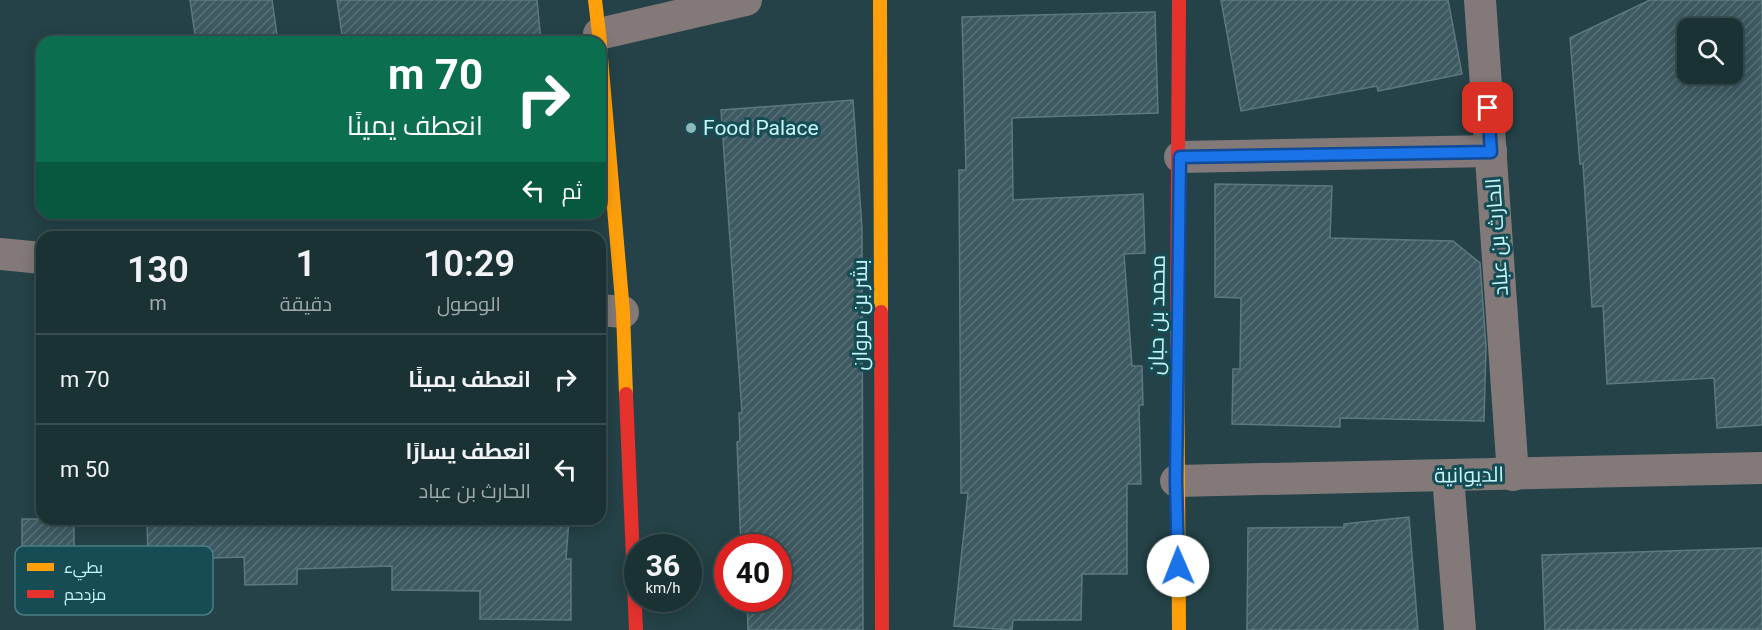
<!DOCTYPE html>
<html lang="ar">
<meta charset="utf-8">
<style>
:root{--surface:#1b3235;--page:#283e41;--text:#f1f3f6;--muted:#a0aaad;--line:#394d50}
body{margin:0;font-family:Roboto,Cairo,sans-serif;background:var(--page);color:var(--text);direction:rtl;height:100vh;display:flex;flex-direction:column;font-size:22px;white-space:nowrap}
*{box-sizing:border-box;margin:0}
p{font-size:20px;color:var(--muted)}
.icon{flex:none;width:33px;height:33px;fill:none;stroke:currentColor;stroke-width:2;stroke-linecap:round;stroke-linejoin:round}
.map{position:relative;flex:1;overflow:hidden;direction:ltr}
.panel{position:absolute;left:36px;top:231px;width:570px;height:294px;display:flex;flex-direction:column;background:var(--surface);border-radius:18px;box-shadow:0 3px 15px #0003,0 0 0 2px var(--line);direction:rtl}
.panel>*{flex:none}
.banner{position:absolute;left:36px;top:36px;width:570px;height:183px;border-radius:18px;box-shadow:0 3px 15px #0003,0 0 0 2px var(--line);direction:rtl;background:#0b6e4f;color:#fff;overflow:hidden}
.controls{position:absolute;left:1677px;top:18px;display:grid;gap:12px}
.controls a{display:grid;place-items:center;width:66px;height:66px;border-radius:12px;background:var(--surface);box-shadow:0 3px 15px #0003,0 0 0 2px var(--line);font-size:30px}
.speed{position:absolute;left:624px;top:534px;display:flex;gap:12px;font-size:30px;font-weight:700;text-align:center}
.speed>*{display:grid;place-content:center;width:78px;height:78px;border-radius:50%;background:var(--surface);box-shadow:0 3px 15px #0003,0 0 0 2px var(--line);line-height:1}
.speed small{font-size:15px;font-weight:400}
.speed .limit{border:9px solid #d22;background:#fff;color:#111}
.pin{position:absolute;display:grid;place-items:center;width:51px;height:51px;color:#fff;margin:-26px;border-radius:12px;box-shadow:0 3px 9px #0006}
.me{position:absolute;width:66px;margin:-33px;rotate:359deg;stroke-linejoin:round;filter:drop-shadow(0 0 4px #0008)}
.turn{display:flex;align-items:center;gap:21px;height:126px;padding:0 24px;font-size:27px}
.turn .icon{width:78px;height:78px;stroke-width:2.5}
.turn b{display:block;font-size:42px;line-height:51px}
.then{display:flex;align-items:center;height:57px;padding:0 24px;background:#0003;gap:12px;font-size:22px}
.eta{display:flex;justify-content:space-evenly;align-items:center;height:102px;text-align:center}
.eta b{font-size:36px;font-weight:600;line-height:42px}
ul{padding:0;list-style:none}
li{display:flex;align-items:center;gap:18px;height:90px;padding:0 24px;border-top:2px solid var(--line)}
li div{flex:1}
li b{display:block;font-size:22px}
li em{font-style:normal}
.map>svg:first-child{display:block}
.building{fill:url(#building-hatch);stroke:#5c7982;stroke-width:1.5;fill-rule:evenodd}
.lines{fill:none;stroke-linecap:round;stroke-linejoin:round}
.street{stroke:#827978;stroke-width:32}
.slow{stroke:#ff9f0a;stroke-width:14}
.jam{stroke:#e5322d;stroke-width:14}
.route-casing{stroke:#114b97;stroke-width:15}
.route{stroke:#1a73e8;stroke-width:10}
.poi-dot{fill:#8eb6bd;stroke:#164d55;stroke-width:2}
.labels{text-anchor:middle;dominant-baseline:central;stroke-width:6;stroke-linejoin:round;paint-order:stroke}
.poi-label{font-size:21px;fill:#c7f5fc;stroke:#164d55;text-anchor:start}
.street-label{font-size:21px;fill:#c7f5fc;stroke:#164d55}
.key{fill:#164d55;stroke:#4b7f87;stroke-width:1.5}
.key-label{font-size:16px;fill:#c7f5fc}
</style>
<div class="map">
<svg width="1762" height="630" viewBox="0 0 1762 630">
<defs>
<pattern id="building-hatch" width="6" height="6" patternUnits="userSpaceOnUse" patternTransform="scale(1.5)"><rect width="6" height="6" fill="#3e5961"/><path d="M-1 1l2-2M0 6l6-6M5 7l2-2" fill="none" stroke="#587179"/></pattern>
</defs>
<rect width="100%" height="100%" fill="#244247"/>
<g class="building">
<path d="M 190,0 L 272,0 L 278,42 L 196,42 Z"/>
<path d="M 337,0 L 537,0 L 541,42 L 343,42 Z"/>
<path d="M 1221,0 L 1448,0 L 1462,74 L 1378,91 L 1377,86 L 1241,111 Z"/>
<path d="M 1650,0 L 1762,0 L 1762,425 L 1717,428 L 1714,378 L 1607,384 L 1603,306 L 1592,307 L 1583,164 L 1580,164 L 1570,38 ZM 1688,28 L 1732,28 L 1732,74 L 1688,74 Z"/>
<path d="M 1155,12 L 1158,113 L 1012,118 L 1013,200 L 1143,194 L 1145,253 L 1124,254 L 1132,366 L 1142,366 L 1143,405 L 1139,405 L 1141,484 L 1127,484 L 1127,574 L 1082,574 L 1081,620 L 1013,620 L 1012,630 L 954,626 L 968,493 L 961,493 L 959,170 L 966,170 L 962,17 Z"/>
<path d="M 853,100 L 862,228 L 863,630 L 748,630 L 747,598 L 778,598 L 778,548 L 741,548 L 737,442 L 740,441 L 739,413 L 742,413 L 721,110 Z"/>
<path d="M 1215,184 L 1332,186 L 1330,238 L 1453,241 L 1480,263 L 1486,347 L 1484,421 L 1340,418 L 1340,427 L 1232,424 L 1233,369 L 1240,369 L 1241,298 L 1215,297 Z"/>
<path d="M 1409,517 L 1418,630 L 1247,630 L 1248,528 L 1344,527 L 1344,524 Z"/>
<path d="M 22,519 L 74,519 L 74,561 L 22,562 Z"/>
<path d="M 147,519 L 569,519 L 566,559 L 571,559 L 571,620 L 480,619 L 480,591 L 392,590 L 392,566 L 297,569 L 297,584 L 245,585 L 244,557 L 148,560 Z"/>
<path d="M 1762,548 L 1762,629 L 1545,630 L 1542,555 Z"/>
</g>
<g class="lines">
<g class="street">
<path d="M 1480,0 L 1513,475"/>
<path d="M 599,34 L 746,0"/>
<path d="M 1180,157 L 1491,151"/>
<path d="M 0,254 L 42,258"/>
<path d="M 600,310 L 623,312"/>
<path d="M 1448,476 L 1460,630"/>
<path d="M 1176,481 L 1762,468"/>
</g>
<g class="slow">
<path d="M 595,0 L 600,42"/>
<path d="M 880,0 L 881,312"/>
<path d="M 600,46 L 623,312 L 626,394"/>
<path d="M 1177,327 L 1179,630"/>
</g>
<g class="jam">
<path d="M 881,312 L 882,630"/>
<path d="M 1177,327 L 1179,0"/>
<path d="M 626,394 L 636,630"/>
</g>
</g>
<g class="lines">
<g class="route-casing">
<path id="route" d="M 1178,566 L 1176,481 L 1180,157 L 1491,152 L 1488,108"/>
</g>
<use href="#route" class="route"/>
</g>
<circle class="poi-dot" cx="691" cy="128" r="6"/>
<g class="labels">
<g class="poi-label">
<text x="703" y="128">Food Palace</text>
</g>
<g class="street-label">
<text transform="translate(1497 237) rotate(-94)">الحارث بن عباد</text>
<text transform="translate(860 315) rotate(-90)">بشر بن مروان</text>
<text transform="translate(1157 315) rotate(-89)">محمد بن حبان</text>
<text transform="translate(1469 475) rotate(-1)">الديوانية</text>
</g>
</g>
<rect x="15" y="546" width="198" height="69" rx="9" class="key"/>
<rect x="27" y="563" width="27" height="8" fill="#ff9f0a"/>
<rect x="27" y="590" width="27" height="8" fill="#e5322d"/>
<g class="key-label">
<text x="64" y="573">بطيء</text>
<text x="64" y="600">مزدحم</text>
</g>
</svg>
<div class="controls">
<a><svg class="icon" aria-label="search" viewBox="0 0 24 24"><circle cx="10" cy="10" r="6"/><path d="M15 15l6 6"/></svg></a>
</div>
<div class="speed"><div>36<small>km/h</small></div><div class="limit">40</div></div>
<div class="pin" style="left:1488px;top:108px;background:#d93025"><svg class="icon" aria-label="arrive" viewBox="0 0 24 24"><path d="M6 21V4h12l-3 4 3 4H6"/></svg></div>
<svg class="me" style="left:1178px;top:566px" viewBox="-20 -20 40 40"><circle r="19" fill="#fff"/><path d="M0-13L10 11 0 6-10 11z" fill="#1a73e8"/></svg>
<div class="banner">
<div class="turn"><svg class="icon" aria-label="right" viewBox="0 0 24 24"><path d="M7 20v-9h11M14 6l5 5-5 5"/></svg><div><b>70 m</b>انعطف يمينًا</div></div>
<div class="then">ثم<svg class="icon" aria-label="left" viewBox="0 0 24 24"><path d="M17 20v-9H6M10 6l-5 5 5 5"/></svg></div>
</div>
<section class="panel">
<div class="eta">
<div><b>10:29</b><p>الوصول</p></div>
<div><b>1</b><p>دقيقة</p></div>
<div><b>130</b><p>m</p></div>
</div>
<ul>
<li><svg class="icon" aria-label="right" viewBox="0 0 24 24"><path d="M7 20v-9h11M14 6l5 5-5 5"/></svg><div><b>انعطف يمينًا</b></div><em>70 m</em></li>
<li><svg class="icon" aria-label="left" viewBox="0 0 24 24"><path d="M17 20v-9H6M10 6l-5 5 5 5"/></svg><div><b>انعطف يسارًا</b><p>الحارث بن عباد</p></div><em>50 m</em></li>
</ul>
</section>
</div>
